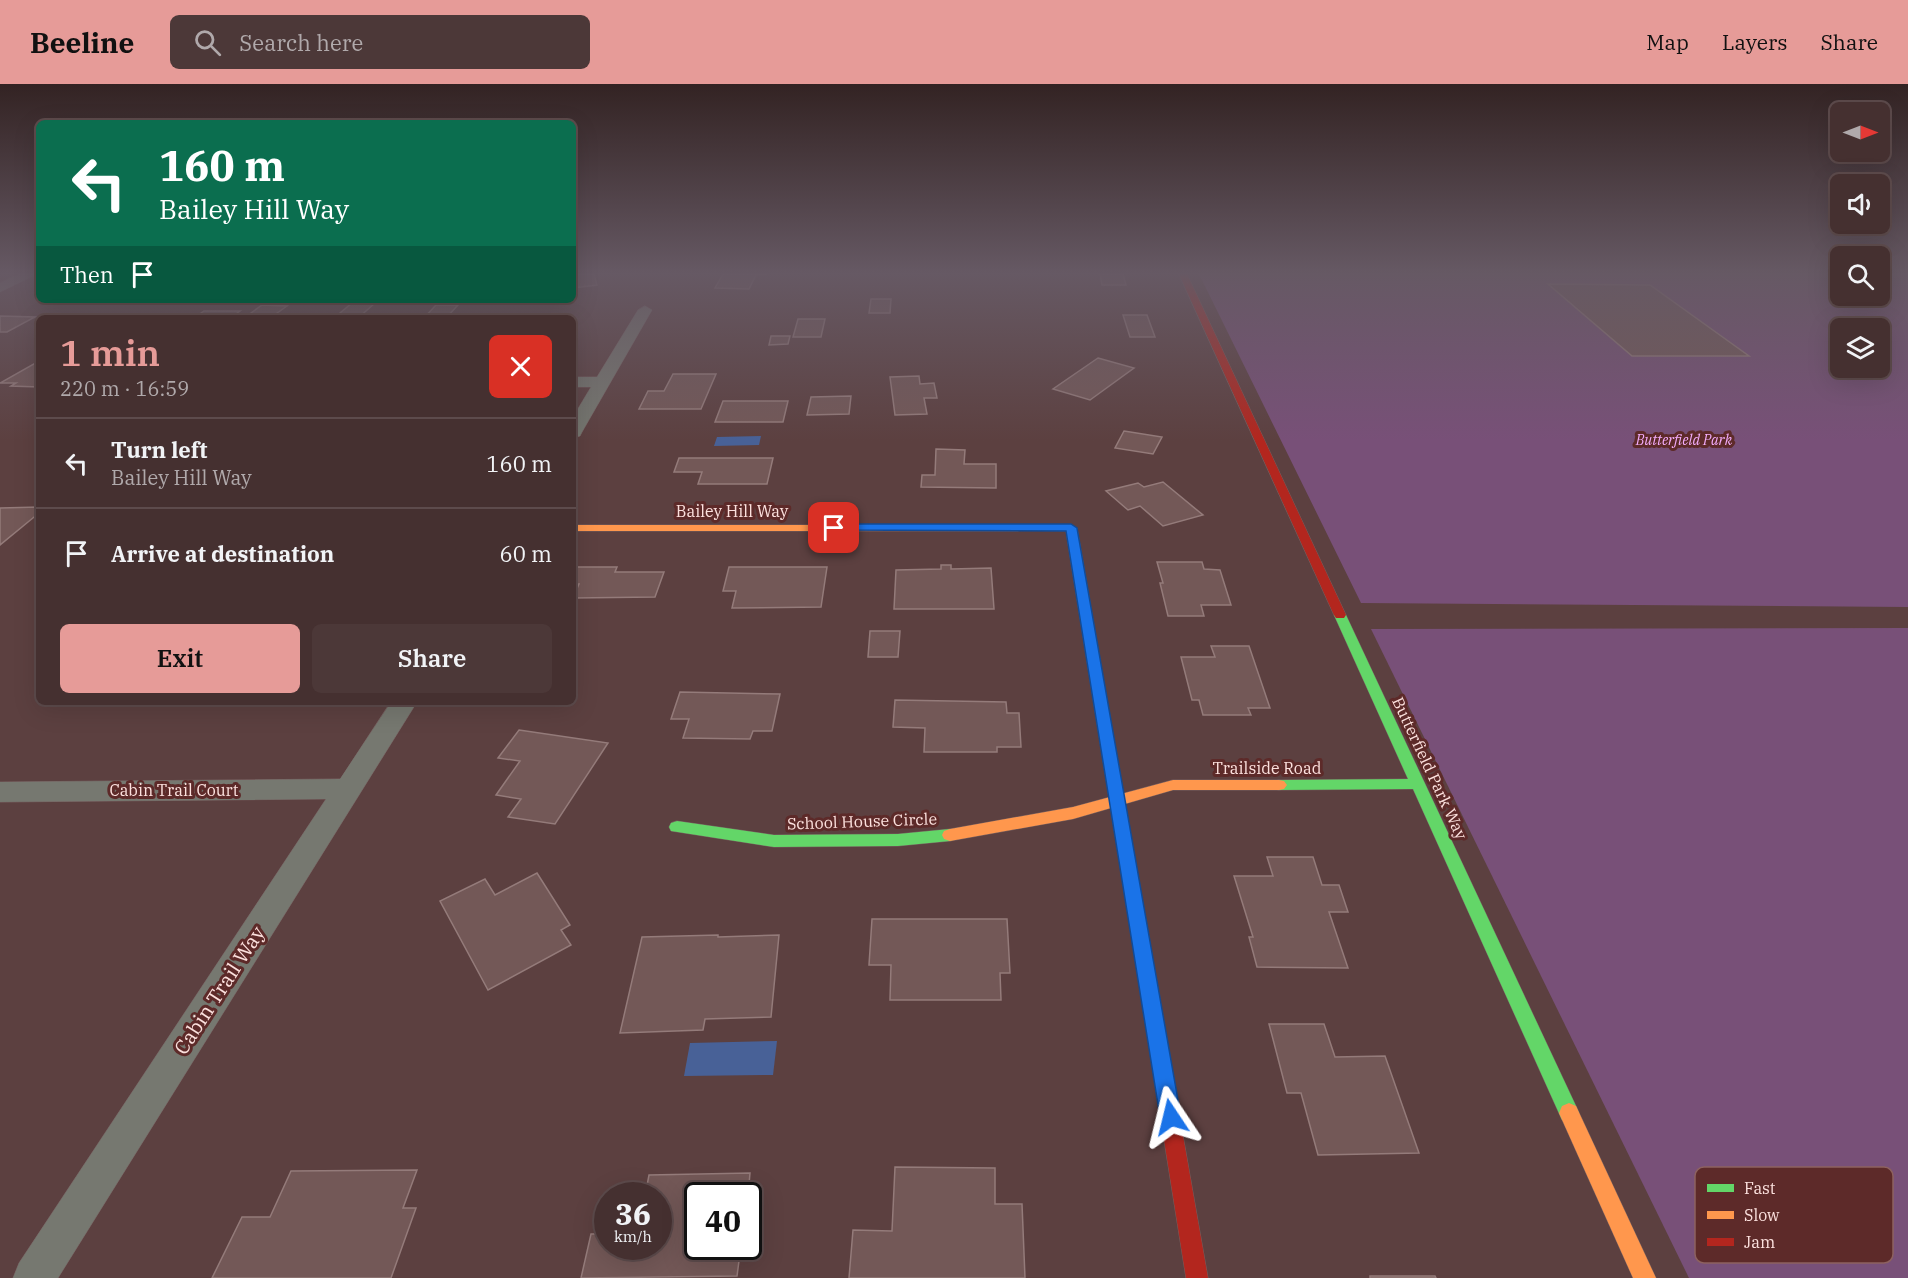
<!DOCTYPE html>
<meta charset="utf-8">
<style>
:root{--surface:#453030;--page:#4c3838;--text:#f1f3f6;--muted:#b0a9ab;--line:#5d4b4c;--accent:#e69b98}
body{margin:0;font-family:"IBM Plex Serif",serif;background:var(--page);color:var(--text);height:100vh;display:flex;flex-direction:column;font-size:22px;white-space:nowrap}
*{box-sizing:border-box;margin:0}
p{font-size:20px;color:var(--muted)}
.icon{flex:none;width:33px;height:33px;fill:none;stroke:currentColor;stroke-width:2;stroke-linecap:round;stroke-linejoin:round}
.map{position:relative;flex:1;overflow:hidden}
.details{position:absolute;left:36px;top:231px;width:540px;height:390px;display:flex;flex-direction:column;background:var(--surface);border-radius:9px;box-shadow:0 6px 24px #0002,0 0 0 2px var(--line)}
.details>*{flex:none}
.banner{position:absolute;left:36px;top:36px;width:540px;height:183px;border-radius:9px;box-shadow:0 6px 24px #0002,0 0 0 2px var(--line);background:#0b6e4f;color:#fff;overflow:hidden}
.needle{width:39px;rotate:90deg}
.fabs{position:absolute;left:1830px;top:18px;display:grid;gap:12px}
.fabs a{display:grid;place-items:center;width:60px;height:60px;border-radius:9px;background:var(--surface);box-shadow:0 6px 24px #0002,0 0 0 2px var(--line);font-size:30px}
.speed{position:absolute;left:594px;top:1098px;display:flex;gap:12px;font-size:30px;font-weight:700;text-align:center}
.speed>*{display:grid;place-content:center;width:78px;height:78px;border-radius:50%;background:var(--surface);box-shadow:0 6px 24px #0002,0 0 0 2px var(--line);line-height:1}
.speed small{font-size:15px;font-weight:400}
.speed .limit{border:3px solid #111;border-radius:9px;background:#fff;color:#111}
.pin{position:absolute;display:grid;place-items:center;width:51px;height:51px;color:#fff;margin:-26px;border-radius:12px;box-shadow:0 3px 9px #0006}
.me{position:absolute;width:66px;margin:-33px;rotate:350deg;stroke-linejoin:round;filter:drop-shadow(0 0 4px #0008)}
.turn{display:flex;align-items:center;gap:21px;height:126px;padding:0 24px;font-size:27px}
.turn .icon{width:78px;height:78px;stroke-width:2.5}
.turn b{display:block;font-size:42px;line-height:51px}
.then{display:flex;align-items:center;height:57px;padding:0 24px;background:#0003;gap:12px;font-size:22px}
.round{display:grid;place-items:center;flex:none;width:63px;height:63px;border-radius:9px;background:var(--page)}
.overview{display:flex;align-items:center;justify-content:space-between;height:102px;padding:0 24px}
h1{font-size:36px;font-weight:600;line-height:45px;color:var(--accent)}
.button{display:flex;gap:12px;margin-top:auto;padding:12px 24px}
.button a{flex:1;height:69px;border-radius:9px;background:var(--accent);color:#111;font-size:24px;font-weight:600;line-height:69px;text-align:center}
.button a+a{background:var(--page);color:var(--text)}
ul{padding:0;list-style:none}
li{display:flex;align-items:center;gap:18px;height:90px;padding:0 24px;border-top:2px solid var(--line)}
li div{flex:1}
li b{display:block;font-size:22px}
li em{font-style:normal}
header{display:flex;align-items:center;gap:36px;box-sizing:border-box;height:84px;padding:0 30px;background:var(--accent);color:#111}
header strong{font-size:28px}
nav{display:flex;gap:33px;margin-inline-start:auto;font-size:21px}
.search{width:420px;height:54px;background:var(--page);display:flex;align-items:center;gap:15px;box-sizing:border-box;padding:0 21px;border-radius:9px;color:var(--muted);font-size:22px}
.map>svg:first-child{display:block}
.green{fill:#785078;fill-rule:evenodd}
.water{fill:#486197}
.building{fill:#735857;stroke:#947b7a;stroke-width:1.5}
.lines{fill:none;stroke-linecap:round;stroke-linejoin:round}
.street-casing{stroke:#765f5f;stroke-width:1}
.fast-casing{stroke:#765f5f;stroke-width:1}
.slow-casing{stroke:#765f5f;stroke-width:1}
.jam-casing{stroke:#765f5f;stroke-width:1}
.street{fill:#767870;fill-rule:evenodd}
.fast{fill:#63d668;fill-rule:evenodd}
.slow{fill:#ff974d;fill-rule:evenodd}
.jam{fill:#b3261e;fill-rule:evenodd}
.route{fill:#1a73e8;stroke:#114b97;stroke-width:1.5}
.labels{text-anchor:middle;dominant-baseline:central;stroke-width:6;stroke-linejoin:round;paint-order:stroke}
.far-park-label{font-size:14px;font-style:italic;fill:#f4acfc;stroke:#5d2a29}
.street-label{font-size:16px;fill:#fce1de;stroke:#5d2a29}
.near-street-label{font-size:20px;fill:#fce1de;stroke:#5d2a29}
.key{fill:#5d2a29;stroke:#8d615f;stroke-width:1.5}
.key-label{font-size:16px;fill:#fce1de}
</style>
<header>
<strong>Beeline</strong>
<div class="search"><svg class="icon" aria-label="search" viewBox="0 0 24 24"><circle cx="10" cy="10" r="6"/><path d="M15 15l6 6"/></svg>Search here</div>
<nav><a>Map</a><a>Layers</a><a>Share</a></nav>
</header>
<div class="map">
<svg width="1908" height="1194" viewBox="0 0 1908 1194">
<rect width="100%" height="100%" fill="#5c4040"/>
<g class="green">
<path d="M 1199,190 L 1840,190 L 1840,212 L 1880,212 L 1880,190 L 1908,190 L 1908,523 L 1361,519 ZM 1840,244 L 1880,244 L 1880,284 L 1840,284 Z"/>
<path d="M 1908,544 L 1908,1194 L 1689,1194 L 1371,545 Z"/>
</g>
<g class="water">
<path d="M 761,352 L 759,361 L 714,362 L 717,353 Z"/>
<path d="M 777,957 L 773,991 L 684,992 L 690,959 Z"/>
</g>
<g class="building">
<path d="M 594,190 L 597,201 L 573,204 L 573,191 Z"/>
<path d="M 723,190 L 767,190 L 756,191 L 749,205 L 715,204 Z"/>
<path d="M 1100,190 L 1123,190 L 1126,201 L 1102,201 Z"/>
<path d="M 1548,200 L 1650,201 L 1749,272 L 1632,272 Z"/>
<path d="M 871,215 L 891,215 L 890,229 L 869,229 Z"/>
<path d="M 352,219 L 375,219 L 358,234 L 334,234 Z"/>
<path d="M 262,221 L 287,222 L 270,234 L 244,234 Z"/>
<path d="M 436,221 L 458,221 L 446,234 L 424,234 Z"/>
<path d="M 204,227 L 240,227 L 230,234 L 194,234 Z"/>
<path d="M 1123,231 L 1147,231 L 1155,253 L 1130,253 Z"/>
<path d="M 0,232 L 35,233 L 7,248 L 0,248 Z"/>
<path d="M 798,235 L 825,235 L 821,253 L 793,253 Z"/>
<path d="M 771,252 L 790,252 L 788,260 L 769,261 Z"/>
<path d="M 1098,274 L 1134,284 L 1090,316 L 1053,305 Z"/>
<path d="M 39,277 L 39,303 L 11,302 L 16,299 L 0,299 Z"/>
<path d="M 673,290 L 716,290 L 701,325 L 639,325 L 648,307 L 664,307 Z"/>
<path d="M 919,292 L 920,300 L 934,299 L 937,314 L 924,314 L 927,330 L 895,331 L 890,293 Z"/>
<path d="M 851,312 L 849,330 L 807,331 L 811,313 Z"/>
<path d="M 723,317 L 788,317 L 783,338 L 715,338 Z"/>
<path d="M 1124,347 L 1162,353 L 1153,370 L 1115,364 Z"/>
<path d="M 936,365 L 965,366 L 964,380 L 996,380 L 996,404 L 921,403 L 922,391 L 935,391 Z"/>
<path d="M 679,374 L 773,374 L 767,400 L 698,400 L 702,388 L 674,388 Z"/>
<path d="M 1163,398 L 1203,431 L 1163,442 L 1140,422 L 1128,426 L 1106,407 L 1138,399 L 1144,403 Z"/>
<path d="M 39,423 L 39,429 L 0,461 L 0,424 Z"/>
<path d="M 1157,478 L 1202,478 L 1204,485 L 1220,486 L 1231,521 L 1201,521 L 1204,532 L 1168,532 L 1160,499 L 1163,499 Z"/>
<path d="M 941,481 L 951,481 L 951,485 L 991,484 L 994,525 L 894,525 L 896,486 L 941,485 Z"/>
<path d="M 573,483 L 617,483 L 615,488 L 664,488 L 655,513 L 573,514 L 579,500 L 573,500 Z"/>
<path d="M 729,483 L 827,483 L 821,523 L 732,524 L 736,507 L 723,507 Z"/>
<path d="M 870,547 L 900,547 L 898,573 L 868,573 Z"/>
<path d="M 1211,562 L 1249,562 L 1270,624 L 1248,624 L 1251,631 L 1203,631 L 1199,616 L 1192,616 L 1181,573 L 1215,573 Z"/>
<path d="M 680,608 L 780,610 L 772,647 L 753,647 L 750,655 L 683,654 L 689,635 L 671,635 Z"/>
<path d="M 895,616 L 1006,618 L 1007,629 L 1019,629 L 1021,663 L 997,663 L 997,668 L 924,668 L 925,644 L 893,643 Z"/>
<path d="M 519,646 L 608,659 L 555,740 L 508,733 L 521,715 L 496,711 L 520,677 L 498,674 Z"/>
<path d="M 1267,773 L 1313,773 L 1322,801 L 1339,801 L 1348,828 L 1329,828 L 1348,884 L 1257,883 L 1249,853 L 1253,853 L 1234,792 L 1273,792 Z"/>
<path d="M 537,789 L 570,841 L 561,846 L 571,861 L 488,906 L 440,817 L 485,795 L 495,811 Z"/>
<path d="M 872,835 L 1007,835 L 1010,889 L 1000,889 L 1001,916 L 890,916 L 891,881 L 869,881 Z"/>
<path d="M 718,851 L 718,853 L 779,851 L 771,933 L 705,935 L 703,946 L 620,949 L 642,853 Z"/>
<path d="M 1269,940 L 1324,940 L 1335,973 L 1385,972 L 1419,1069 L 1318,1071 L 1301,1009 L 1287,1009 Z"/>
<path d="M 895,1083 L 995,1084 L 995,1120 L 1022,1120 L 1025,1194 L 849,1194 L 853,1146 L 892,1147 Z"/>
<path d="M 417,1086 L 403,1124 L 416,1124 L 391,1194 L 212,1194 L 242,1133 L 270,1133 L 291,1087 Z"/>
<path d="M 750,1089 L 748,1112 L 698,1112 L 698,1162 L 741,1162 L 737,1192 L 581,1194 L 591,1150 L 608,1150 L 608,1162 L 658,1162 L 658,1112 L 645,1112 L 649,1091 Z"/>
<path d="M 1370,1192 L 1435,1192 L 1436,1194 L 1370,1194 Z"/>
</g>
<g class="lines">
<g class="street-casing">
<g id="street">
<path d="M 19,190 L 37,190 L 0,208 L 0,199 Z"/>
<path d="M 645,222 L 652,226 L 582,348 L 580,352 L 573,354 L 573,333 L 591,303 L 573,303 L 573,293 L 597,293 L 638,226 Z"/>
<path d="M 391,618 L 417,618 L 58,1194 L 13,1194 L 19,1179 L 326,715 L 0,718 L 0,698 L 340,695 Z"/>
</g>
</g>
<g class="fast-casing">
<g id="fast">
<path d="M 1018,441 L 1071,441 L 1077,444 L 1166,955 L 1164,961 L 1157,964 L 1150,961 L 1148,955 L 1066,447 L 1014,446 L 1012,444 Z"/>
<path d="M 1340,527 L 1346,531 L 1576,1022 L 1579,1029 L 1576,1036 L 1569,1039 L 1562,1036 L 1413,705 L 1279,706 L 1274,705 L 1271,701 L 1274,697 L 1279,696 L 1408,695 L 1334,531 Z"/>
<path d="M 677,737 L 774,751 L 898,750 L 950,745 L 956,747 L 958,751 L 956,755 L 950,757 L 898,762 L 774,763 L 671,747 L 669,743 L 671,739 Z"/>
</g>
</g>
<g class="slow-casing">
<g id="slow">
<path d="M 573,441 L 1018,441 L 1024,444 L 1018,447 L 573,447 Z"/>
<path d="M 1173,696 L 1279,696 L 1284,697 L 1287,701 L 1284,705 L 1279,706 L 1173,706 L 1073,735 L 950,757 L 944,755 L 942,751 L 944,747 L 950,745 L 1073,723 Z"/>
<path d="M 1569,1019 L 1576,1022 L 1656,1194 L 1633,1194 L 1559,1029 L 1562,1022 Z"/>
</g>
</g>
<g class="jam-casing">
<g id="jam">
<path d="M 1179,190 L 1187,190 L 1346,531 L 1344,534 L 1336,534 L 1334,531 Z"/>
<path d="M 1157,946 L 1164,949 L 1166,955 L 1208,1194 L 1186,1194 L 1148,955 L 1150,949 Z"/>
</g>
</g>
<use href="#street" class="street"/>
<use href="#fast" class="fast"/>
<use href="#slow" class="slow"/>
<use href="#jam" class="jam"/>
</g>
<linearGradient id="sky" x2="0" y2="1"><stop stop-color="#332323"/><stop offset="0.53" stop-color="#665964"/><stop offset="1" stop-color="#665964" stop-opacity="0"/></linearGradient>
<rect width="1908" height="357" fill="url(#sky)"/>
<path class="route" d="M 834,440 L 1071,440 L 1077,444 L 1181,1033 L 1178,1040 L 1171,1043 L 1163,1040 L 1160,1033 L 1066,447 L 830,446 L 830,441 Z"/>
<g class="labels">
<g class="far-park-label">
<text x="1684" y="356">Butterfield Park</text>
</g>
<g class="street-label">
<text x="732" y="427">Bailey Hill Way</text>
<text x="1267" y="684">Trailside Road</text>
<text transform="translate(1430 684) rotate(65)">Butterfield Park Way</text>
<text x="174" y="706">Cabin Trail Court</text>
<text transform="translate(862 737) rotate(-2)">School House Circle</text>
</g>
<g class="near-street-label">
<text transform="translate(219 906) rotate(-57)">Cabin Trail Way</text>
</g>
</g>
<rect x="1695" y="1083" width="198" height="96" rx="9" class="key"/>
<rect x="1707" y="1100" width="27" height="8" fill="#63d668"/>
<rect x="1707" y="1127" width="27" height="8" fill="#ff974d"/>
<rect x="1707" y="1154" width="27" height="8" fill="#b3261e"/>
<g class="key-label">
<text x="1744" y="1110">Fast</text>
<text x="1744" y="1137">Slow</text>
<text x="1744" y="1164">Jam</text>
</g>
</svg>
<div class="fabs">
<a><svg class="needle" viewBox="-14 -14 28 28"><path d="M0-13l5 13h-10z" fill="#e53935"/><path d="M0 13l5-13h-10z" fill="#b0a9ab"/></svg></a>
<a><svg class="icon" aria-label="sound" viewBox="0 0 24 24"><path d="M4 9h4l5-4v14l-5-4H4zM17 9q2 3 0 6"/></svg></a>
<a><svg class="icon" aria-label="search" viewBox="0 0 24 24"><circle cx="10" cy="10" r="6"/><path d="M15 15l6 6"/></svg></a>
<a><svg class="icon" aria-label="layers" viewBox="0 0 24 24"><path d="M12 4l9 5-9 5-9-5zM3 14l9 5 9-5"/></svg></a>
</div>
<div class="speed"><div>36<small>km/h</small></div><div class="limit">40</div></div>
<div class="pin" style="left:834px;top:444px;background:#d93025"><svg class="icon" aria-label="arrive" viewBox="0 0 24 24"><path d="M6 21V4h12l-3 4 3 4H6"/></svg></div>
<svg class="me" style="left:1171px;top:1033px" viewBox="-20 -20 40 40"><path d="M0-17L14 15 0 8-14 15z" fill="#1a73e8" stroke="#fff" stroke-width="4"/></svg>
<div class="banner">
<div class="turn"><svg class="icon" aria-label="left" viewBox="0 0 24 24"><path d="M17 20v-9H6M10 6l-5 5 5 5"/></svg><div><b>160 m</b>Bailey Hill Way</div></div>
<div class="then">Then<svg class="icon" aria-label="arrive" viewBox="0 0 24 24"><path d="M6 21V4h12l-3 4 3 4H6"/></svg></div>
</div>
<section class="details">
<div class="overview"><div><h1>1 min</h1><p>220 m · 16:59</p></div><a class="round" style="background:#d93025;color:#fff"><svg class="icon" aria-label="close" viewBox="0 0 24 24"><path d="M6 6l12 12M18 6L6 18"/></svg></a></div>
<ul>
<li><svg class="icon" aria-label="left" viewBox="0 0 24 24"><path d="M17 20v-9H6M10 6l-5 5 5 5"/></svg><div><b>Turn left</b><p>Bailey Hill Way</p></div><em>160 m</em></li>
<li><svg class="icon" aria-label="arrive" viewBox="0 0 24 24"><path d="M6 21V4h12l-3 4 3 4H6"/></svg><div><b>Arrive at destination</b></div><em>60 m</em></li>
</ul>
<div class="button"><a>Exit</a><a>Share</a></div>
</section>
</div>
